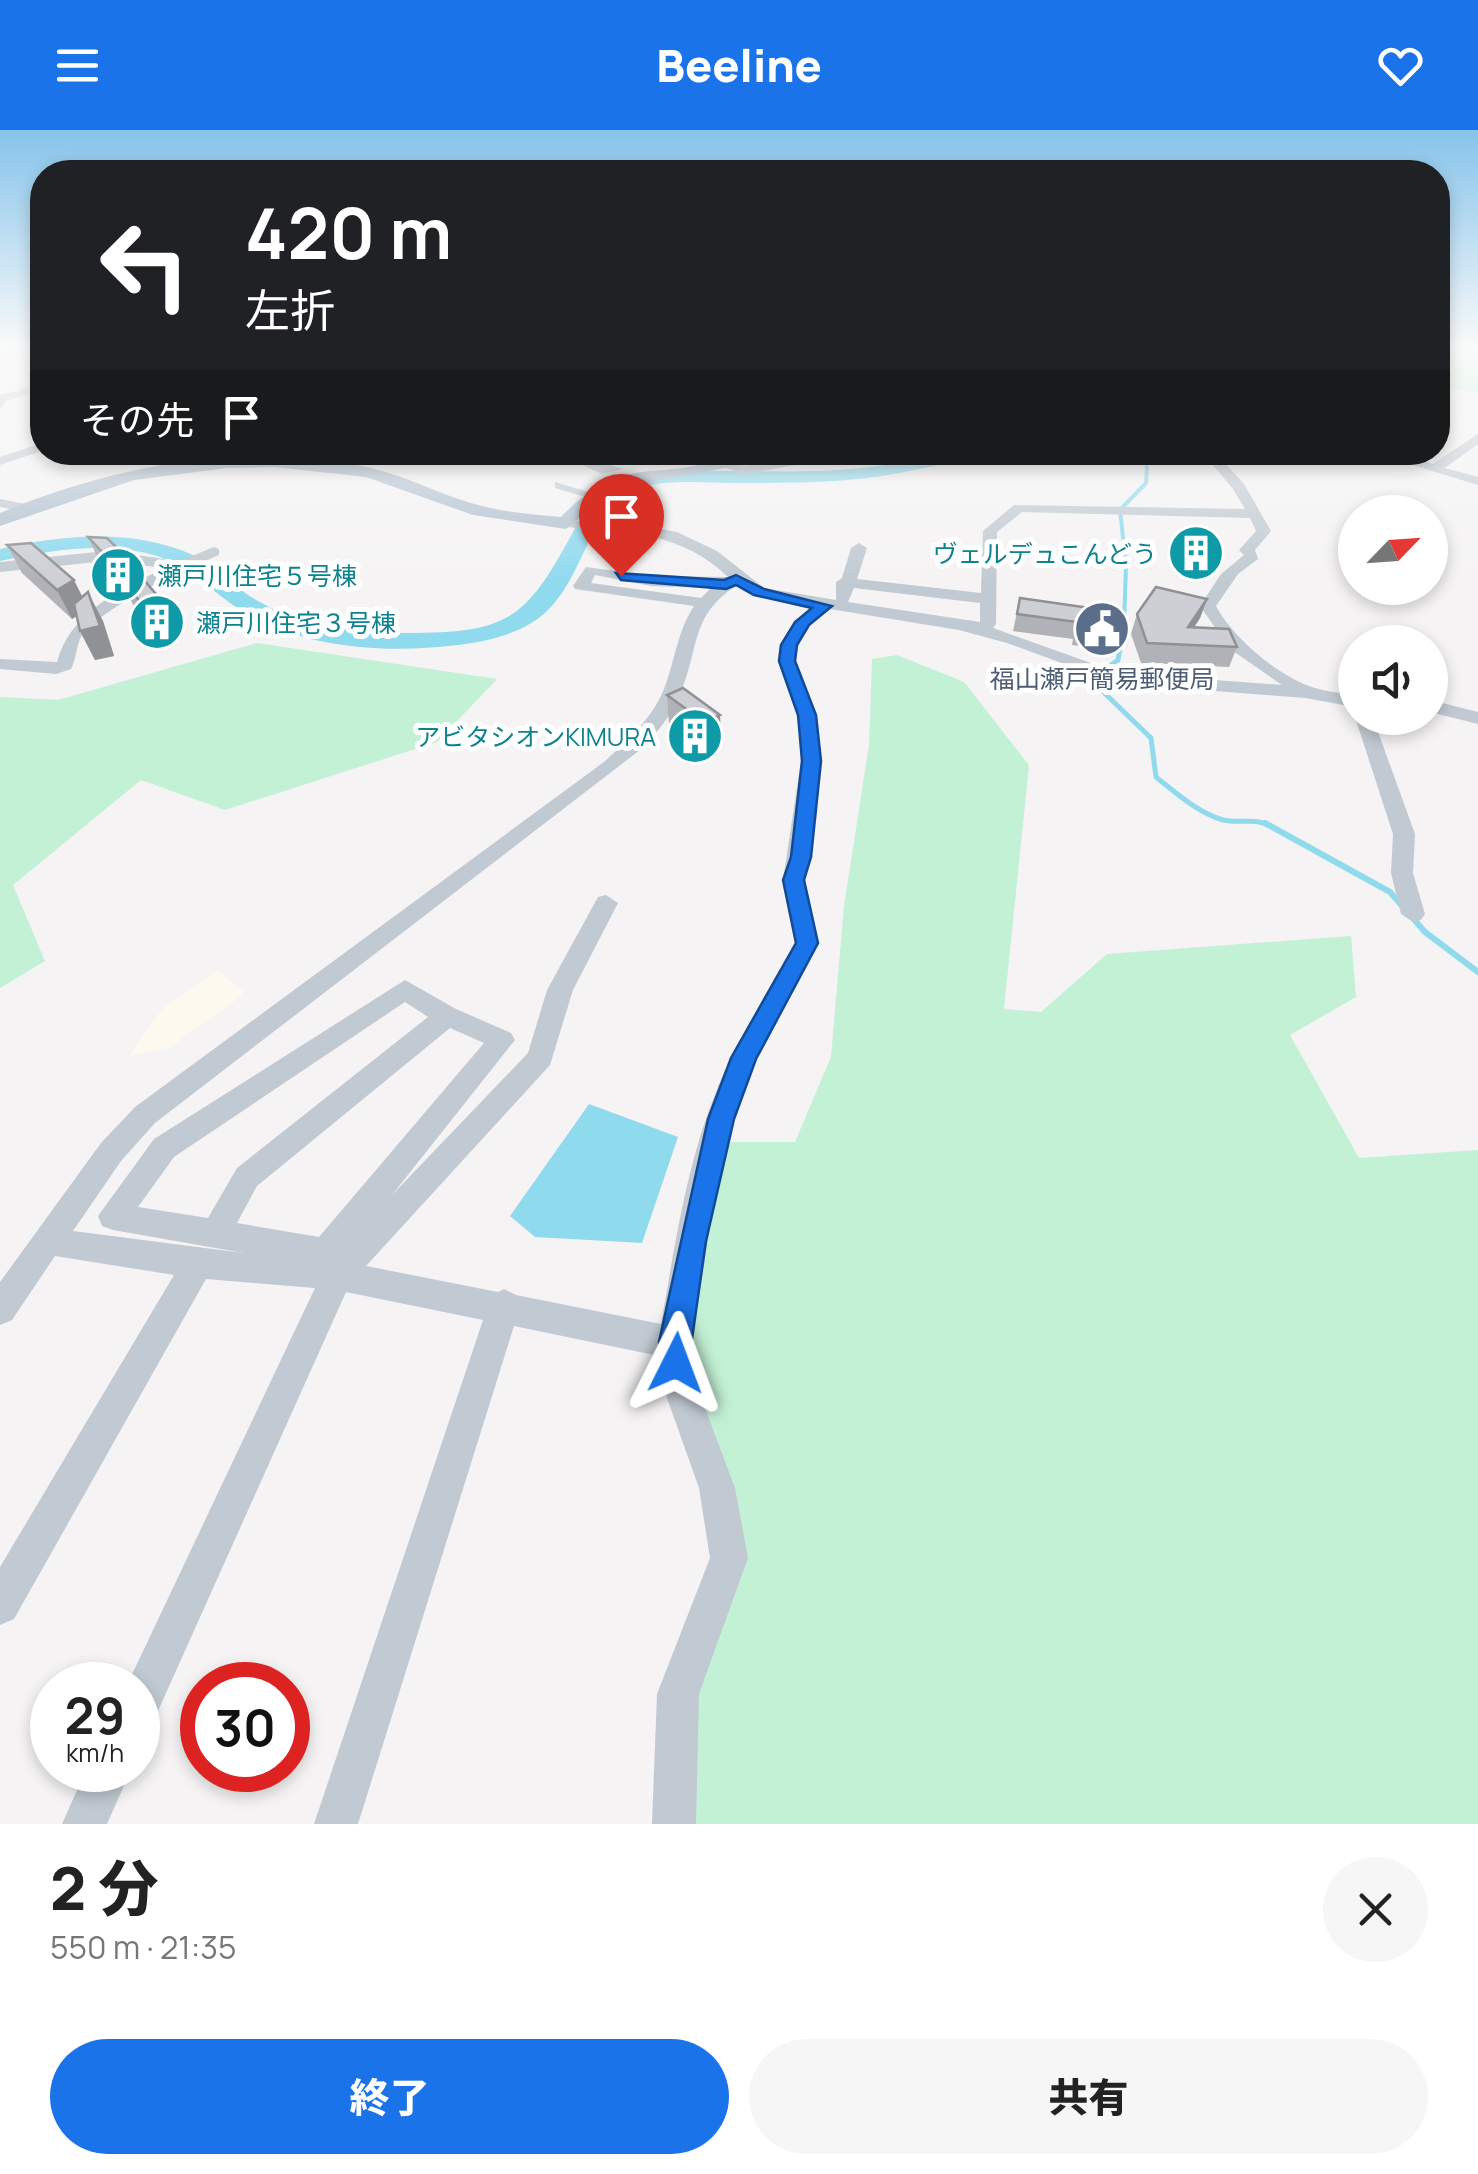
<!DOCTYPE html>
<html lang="ja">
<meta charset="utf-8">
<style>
:root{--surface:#fff;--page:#f6f6f6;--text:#222;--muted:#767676;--accent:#1a73e8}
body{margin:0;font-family:Manrope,"Noto Sans JP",sans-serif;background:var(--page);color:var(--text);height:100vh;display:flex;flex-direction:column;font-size:38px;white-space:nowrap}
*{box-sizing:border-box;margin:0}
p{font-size:32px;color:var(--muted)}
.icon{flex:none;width:55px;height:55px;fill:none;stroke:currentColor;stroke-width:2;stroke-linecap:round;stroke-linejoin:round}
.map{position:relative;height:1694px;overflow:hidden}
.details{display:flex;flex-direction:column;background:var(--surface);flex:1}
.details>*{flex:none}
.top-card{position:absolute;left:30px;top:30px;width:1420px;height:305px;border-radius:40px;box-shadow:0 5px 15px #0003;background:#202124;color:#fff;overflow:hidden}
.needle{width:65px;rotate:65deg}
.fabs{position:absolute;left:1338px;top:365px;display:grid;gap:20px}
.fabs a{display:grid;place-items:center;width:110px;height:110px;border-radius:50%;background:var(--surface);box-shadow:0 5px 15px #0003;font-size:50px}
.speed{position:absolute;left:30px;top:1532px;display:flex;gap:20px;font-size:50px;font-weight:700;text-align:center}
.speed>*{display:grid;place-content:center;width:130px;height:130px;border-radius:50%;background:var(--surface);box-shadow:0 5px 15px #0003;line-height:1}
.speed small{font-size:25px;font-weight:400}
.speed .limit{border:15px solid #d22;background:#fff;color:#111}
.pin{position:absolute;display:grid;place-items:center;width:85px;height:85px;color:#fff;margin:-102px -42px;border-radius:50% 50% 50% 0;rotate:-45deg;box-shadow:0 0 10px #0007}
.pin .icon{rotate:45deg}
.me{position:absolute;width:110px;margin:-55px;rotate:3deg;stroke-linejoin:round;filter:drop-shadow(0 0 8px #0008)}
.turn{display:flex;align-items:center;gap:35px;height:210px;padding:0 50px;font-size:45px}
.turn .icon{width:130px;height:130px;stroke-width:2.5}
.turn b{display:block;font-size:70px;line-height:85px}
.then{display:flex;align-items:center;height:95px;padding:0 50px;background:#0003;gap:20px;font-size:38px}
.round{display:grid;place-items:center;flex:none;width:105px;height:105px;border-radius:52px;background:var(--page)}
.headline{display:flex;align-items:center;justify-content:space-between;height:170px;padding:0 50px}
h1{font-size:60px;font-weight:800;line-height:75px}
.cta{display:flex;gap:20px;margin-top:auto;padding:20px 50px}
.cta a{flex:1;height:115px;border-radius:60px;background:var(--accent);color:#fff;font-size:40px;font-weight:800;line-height:115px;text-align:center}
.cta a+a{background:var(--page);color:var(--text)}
header{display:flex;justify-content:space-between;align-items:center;height:130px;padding:0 50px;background:var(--accent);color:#fff;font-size:45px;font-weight:800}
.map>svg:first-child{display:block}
.commercial{fill:#fdf9ef}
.green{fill:#c3f1d5}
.water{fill:#90daee}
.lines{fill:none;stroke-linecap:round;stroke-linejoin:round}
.stream-far3{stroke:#90daee;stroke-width:2.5}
.stream-far2{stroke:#90daee;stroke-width:4}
.stream-far1{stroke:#90daee;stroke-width:5}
.stream{stroke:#90daee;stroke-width:6}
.river{fill:#90daee;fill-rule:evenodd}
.minor{fill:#c1cad2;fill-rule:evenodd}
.major{fill:#b3c2d1;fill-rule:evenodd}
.wall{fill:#b0b2b7}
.shaded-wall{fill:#909195}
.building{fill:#cdcfd5;stroke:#909195;stroke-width:2.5}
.route{fill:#1a73e8;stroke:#114b97;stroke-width:2.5}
.labels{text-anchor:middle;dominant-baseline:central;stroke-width:10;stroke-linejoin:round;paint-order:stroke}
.far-culture-label{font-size:25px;fill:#0d838f;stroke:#fff;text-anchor:end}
.far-service-label{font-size:25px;fill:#4e5e75;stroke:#fff}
</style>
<header><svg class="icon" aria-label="menu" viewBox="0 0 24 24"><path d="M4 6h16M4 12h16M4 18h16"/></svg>Beeline<svg class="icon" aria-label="heart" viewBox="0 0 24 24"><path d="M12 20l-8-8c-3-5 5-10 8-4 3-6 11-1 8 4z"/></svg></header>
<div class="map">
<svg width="1478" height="1694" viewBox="0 0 1478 1694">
<rect width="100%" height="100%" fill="#f5f3f3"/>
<path class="commercial" d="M 217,840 L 243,861 L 240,867 L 169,918 L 129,926 L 162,879 Z"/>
<g class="green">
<path d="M 1438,215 L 1478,222 L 1478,263 L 1438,258 Z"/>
<path d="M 257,513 L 497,549 L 437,612 L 225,680 L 141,650 L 13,755 L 45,831 L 0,858 L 0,567 L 58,570 Z"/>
<path d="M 897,525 L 964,552 L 1029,635 L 1004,879 L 1041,882 L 1107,824 L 1351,806 L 1356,867 L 1290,905 L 1359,1028 L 1478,1020 L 1478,1694 L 696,1694 L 681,1573 L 732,1398 L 677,1169 L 722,1012 L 795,1012 L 831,927 L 844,776 L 869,615 L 872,529 Z"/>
</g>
<path class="water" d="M 589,974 L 678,1007 L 642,1113 L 535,1107 L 510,1086 Z"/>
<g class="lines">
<path class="stream-far3" d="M 1146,339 L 1147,322"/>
<path class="stream-far2" d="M 1124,496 L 1126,435 L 1120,380 L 1146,353 L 1147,337"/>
<path class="stream-far1" d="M 1124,493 L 1118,530 L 1091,550 L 1151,608 L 1156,647 C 1176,663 1198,683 1223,690 C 1240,694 1254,687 1270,696"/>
<path class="stream" d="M 1265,693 L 1390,762 L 1425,802 L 1478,842"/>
<path class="river" d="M 940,322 L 969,322 C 956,332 935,336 919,339 C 860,353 799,353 739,353 C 712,353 683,350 656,354 C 589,363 589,440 548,480 C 525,503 489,511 458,515 C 384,524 303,519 239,479 C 211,461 190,436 157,426 C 107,411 50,420 0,431 L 0,419 C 63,405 132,398 193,425 C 214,434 230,453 248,465 C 298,497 349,503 407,503 C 509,503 526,489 573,402 C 585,380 600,360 625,350 C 660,336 700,341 737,341 C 805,342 875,343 940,322 Z"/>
<g class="minor">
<path d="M 28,258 L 32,263 L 6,271 L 0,280 L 0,265 Z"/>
<path d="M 1478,304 L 1478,314 L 1445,338 L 1478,347 L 1478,355 L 1370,322 L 1392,322 L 1433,334 Z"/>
<path d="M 42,313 L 42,321 L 0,335 L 0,327 Z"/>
<path d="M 193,322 L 208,322 L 220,332 L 208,335 Z"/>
<path d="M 345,322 L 359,322 L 339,341 L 329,341 L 329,335 Z"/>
<path d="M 554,322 L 572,322 L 623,339 L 602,344 Z"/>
<path d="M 662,322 L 702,322 L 683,333 L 630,323 Z"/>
<path d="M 833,322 L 867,322 L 745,344 L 713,334 L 720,330 L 745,336 Z"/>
<path d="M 1202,322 L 1215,322 L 1244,354 L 1271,401 L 1255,420 L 1258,429 L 1238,444 L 1216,476 C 1232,507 1281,549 1315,558 C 1328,562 1342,563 1355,565 L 1355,577 L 1305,568 L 1116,553 L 1007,513 L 959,500 L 830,479 L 810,495 L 798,515 L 796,531 L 816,585 L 821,631 L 805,750 L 819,813 L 757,928 L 732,996 L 715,1068 L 691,1213 L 696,1254 L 735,1358 L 748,1428 L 699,1564 L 696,1694 L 652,1694 L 657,1564 L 710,1428 L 699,1358 L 662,1254 L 659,1226 L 514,1196 L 358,1694 L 314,1694 L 483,1190 L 346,1162 L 153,1592 L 138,1598 L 138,1555 L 127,1555 L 315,1158 L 206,1149 L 14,1489 L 0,1495 L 0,1437 L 174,1145 L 55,1126 L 12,1190 L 0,1195 L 0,1152 L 101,1013 L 135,977 L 604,632 C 628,610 652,589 664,559 C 675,531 677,502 694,476 L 575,459 L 573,456 L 586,437 L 651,446 L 728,447 C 682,402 627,402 566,397 L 561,396 L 561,390 L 637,394 L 677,402 L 717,421 L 764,458 L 836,470 L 836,452 L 842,448 L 851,418 L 859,413 L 867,418 L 857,449 L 981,463 L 983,401 L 1014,375 L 1245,379 L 1233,359 ZM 1022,382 L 1250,388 L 1256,401 L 1239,420 L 1244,425 L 1221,444 L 1200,476 L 1230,519 L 1282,555 L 1119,543 L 993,498 L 996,494 L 997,402 ZM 595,445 L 651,456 L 711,458 L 701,468 L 591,453 ZM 737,455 L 754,465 L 814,476 L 795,492 L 780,515 L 778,531 L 798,585 L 801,631 L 783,750 L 795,813 C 772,865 736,909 716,962 C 686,1036 675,1116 661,1194 L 516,1165 L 504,1159 L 498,1162 L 366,1136 L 550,935 L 573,860 L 618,773 L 606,765 L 598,767 L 547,860 L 528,923 L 392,1065 L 515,910 L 511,903 L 456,879 L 405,850 L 154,1009 L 98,1086 L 102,1096 L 113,1100 L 244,1123 L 73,1101 L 121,1031 L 155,993 L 640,620 C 657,603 672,585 681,562 C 700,516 690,486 737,455 ZM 854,458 L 980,473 L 980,492 L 848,472 ZM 405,872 L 428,887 L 237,1038 L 208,1088 L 138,1077 L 174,1027 ZM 450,898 L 484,913 L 319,1107 L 237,1093 L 257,1056 Z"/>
<path d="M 555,352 L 599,365 L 592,369 L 555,358 Z"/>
<path d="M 0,369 L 30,375 L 32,378 L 25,382 L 0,377 Z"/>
<path d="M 214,417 L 219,419 L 219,425 C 187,438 95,480 80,509 C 76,519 76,529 71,539 L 56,544 L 0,539 L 0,529 L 57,532 C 70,482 121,459 165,438 L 106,431 L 0,442 L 0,432 L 106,421 L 180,431 Z"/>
<path d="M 1430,570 L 1478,582 L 1478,594 L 1430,582 Z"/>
<path d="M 1355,587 L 1373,588 L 1415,704 L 1413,743 L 1425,784 L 1421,790 L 1413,792 L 1401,784 L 1391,743 L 1393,704 Z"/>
<path d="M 86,1640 L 131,1640 L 107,1694 L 62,1694 Z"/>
</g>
<path class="major" d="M 731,322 L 752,322 L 730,337 L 618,358 L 566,399 L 473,385 L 366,347 L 274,337 L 227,338 L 134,350 L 0,396 L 0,383 C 116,335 247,310 371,338 C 406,346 437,363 471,373 C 500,382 531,384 561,387 C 629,316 666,358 731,322 Z"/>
</g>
<g class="wall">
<path d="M 88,407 L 120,421 L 128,438 L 180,507 L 162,512 L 134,477 L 124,455 L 121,456 L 101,435 Z"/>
<path d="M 7,415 L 83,467 L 103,491 L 114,526 L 95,530 L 80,501 L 77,486 L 72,489 L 22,443 Z"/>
<path d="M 1020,468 L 1109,502 L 1104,519 L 1072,515 L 1073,509 L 1013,501 Z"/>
<path d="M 1207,469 L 1200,488 L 1194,497 L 1237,517 L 1229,537 L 1141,533 L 1131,504 L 1137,484 Z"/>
<path d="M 667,565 L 720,585 L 721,616 L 705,623 L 669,595 Z"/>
</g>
<g class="shaded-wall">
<path d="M 120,421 L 133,450 L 131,445 L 124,440 L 129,452 L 121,448 L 124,455 L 121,456 L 108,428 Z"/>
<path d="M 74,450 L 88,478 L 72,489 L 57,460 Z"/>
<path d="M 88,462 L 103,491 L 114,526 L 95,530 L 80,501 Z"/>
<path d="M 1207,469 L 1200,488 L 1182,517 L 1188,497 Z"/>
<path d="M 167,477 L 180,507 L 162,512 L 149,483 Z"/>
<path d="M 720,585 L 721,616 L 705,623 L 704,592 Z"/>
</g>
<g class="building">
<path d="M 88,407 L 107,408 L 120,421 L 108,428 Z"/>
<path d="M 31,413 L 74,450 L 57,460 L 7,415 Z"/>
<path d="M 132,436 L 167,477 L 149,483 L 121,448 L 131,445 L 124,440 Z"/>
<path d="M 1156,457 L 1207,469 L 1188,497 L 1229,499 L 1237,517 L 1147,513 L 1137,484 Z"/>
<path d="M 88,462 L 100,496 L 80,501 L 74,474 Z"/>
<path d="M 1020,468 L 1111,481 L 1109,502 L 1077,498 L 1077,492 L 1017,484 Z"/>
<path d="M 683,558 L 720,585 L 704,592 L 667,565 Z"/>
</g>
<linearGradient id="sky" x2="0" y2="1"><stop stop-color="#85c3ea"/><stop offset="0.48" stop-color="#fafafa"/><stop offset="1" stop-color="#fafafa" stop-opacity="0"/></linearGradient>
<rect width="1478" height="452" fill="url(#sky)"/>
<path class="route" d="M 616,443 L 724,450 L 736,445 L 764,459 L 832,476 L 809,495 L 797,515 L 795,531 L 816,585 L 821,631 L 811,727 L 804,750 L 818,813 L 756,929 L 734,989 L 706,1111 L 687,1244 L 676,1249 L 666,1244 L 659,1212 L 708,989 L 731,928 L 796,813 L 783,750 L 791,727 L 802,631 L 798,585 L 779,531 L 781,515 L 795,492 L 812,478 L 754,465 L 736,455 L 726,459 L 621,450 Z"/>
<defs>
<g id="building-disc" transform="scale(2.875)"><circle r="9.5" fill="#0f9aa8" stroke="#fff"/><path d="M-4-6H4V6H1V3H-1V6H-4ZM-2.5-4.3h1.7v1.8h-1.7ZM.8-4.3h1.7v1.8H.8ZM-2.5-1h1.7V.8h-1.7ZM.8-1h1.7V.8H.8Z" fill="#fff"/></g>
<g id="civic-disc" transform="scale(2.875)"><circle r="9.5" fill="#5c6f8a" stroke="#fff"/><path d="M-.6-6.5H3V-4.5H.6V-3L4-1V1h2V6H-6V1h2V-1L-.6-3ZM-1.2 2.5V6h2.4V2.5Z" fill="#fff"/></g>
</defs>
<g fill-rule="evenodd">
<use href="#building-disc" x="1196" y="423"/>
<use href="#building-disc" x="118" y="445"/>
<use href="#building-disc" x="157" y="492"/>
<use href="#civic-disc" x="1102" y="499"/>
<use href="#building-disc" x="695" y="606"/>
</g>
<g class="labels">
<g class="far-culture-label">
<text x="1157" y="423">ヴェルデュこんどう</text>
<text x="157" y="445" text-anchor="start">瀬戸川住宅５号棟</text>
<text x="196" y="492" text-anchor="start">瀬戸川住宅３号棟</text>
<text x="656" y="606">アビタシオンKIMURA</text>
</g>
<g class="far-service-label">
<text x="1102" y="548">福山瀬戸簡易郵便局</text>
</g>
</g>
</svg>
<div class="fabs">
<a><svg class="needle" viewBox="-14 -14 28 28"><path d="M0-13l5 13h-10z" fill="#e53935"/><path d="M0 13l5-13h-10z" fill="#767676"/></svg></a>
<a><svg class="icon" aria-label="sound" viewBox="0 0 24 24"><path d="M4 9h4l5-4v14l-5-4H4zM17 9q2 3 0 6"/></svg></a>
</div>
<div class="speed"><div>29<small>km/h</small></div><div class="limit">30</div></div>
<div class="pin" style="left:621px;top:446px;background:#d93025"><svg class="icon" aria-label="arrive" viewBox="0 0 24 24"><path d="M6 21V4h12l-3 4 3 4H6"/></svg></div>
<svg class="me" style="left:676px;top:1233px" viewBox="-20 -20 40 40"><path d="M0-17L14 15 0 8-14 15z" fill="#1a73e8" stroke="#fff" stroke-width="4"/></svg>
<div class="top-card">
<div class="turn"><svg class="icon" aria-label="left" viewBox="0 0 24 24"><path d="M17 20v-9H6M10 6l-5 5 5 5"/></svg><div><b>420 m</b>左折</div></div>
<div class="then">その先<svg class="icon" aria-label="arrive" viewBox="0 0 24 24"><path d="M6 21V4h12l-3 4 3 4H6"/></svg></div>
</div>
</div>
<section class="details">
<div class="headline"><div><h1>2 分</h1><p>550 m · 21:35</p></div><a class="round"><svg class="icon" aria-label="close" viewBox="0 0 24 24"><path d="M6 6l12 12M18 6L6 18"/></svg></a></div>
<div class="cta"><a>終了</a><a>共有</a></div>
</section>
